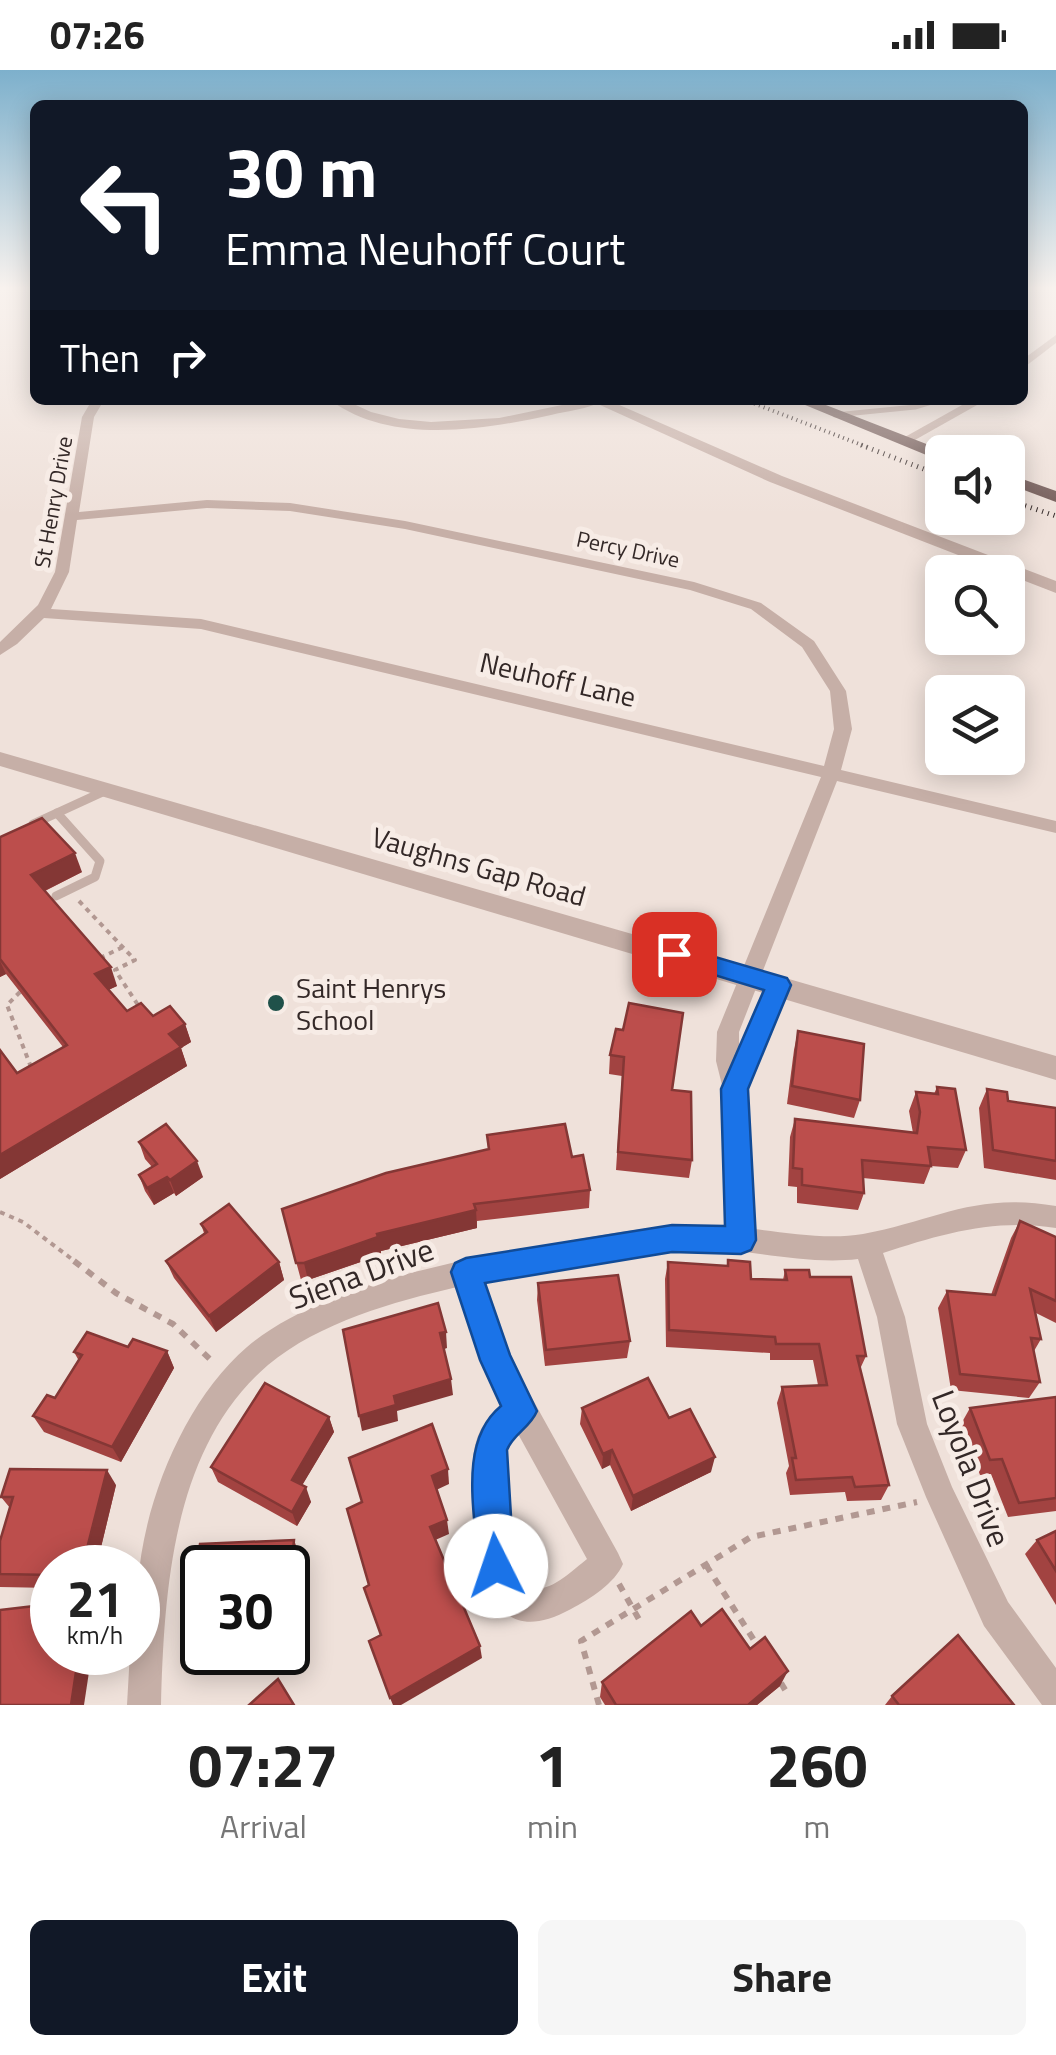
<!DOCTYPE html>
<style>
:root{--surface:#fff;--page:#f6f6f6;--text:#222;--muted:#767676;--accent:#111827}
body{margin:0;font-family:"Titillium Web",sans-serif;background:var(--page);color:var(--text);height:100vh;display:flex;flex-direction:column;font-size:38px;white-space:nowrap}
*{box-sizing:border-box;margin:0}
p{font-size:32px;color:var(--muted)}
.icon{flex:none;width:55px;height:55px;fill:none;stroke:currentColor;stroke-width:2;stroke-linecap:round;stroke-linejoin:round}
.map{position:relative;height:1635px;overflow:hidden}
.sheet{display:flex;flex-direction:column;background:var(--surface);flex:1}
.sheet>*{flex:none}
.banner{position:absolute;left:30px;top:30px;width:998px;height:305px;border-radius:15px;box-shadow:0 5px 25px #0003;background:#111827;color:#fff;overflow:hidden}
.controls{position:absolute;left:925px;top:365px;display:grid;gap:20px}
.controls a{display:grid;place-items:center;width:100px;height:100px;border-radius:15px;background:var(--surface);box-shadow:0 5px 25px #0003;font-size:50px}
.speed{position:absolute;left:30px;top:1475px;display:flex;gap:20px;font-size:50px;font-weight:700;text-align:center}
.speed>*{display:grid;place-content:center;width:130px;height:130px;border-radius:50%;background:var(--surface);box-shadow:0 5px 25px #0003;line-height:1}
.speed small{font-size:25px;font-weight:400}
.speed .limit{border:5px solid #111;border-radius:15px;background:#fff;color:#111}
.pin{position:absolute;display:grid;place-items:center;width:85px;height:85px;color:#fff;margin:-42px;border-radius:20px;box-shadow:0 5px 15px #0006}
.me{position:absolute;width:110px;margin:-55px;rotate:356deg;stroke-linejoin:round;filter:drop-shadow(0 0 8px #0008)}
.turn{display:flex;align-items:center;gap:35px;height:210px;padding:0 30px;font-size:45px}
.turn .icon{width:130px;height:130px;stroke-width:2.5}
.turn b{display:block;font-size:70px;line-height:85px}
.then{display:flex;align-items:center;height:95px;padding:0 30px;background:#0003;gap:20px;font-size:38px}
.eta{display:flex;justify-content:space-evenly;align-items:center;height:170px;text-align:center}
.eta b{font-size:60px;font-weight:700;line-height:70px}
.button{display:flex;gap:20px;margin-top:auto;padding:20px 30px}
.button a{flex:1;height:115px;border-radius:15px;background:var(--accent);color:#fff;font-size:40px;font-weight:700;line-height:115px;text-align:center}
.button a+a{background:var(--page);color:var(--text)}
.status{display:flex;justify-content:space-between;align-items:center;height:70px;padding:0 50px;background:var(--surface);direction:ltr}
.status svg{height:28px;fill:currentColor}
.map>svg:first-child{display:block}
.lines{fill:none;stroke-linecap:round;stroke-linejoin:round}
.path-far1{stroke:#b29892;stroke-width:4;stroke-dasharray:5 5;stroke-linecap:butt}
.path{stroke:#b29892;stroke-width:6;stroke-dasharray:8 8;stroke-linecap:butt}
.service-far1{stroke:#c6afa7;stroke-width:5}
.service{stroke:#c6afa7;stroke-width:9}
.minor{fill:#c6afa7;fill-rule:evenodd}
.tertiary{fill:#c6afa7;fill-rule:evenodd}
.primary{fill:#745c59;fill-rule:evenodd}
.rail-far1{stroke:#332827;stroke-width:4;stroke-dasharray:1 4;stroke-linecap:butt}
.rail{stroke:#332827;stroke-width:5;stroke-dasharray:1 5;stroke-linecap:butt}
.wall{fill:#a24341;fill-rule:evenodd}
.shaded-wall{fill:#843735}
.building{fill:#bc4e4c;stroke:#843735;stroke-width:2.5}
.route{fill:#1a73e8;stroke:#114b97;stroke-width:2.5}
.poi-dot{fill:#20514a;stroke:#f7ece6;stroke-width:4}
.labels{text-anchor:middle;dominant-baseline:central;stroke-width:10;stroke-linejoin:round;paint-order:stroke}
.far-street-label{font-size:22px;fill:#332827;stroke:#f7ece6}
.street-label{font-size:28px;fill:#332827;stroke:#f7ece6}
.poi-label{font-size:28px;fill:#332827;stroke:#f7ece6;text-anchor:start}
.near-street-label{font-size:32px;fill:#332827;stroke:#f7ece6}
</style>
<div class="status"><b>07:26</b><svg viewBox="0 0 49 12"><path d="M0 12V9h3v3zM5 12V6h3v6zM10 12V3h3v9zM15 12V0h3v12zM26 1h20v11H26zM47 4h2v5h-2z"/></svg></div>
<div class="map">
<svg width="1056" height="1635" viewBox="0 0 1056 1635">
<rect width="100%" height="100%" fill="#efe1da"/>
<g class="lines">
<g class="path-far1">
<path d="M 79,831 L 135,890 L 115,900 L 138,935"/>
<path d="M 100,888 L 123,877"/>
<path d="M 20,922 L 7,935 L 31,997"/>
<path d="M 0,1142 L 23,1152 L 77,1193"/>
</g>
<g class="path">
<path d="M 74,1191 L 116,1223 L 173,1254 L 215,1294"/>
<path d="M 706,1495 L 757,1575"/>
<path d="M 619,1514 L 641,1553"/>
<path d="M 781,1613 L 787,1623"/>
<path d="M 599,1635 L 581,1571 L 751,1467 L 917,1432"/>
</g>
<path class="service-far1" d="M 835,345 L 915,337 L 938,330"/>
<g class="service">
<path d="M 33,754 L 107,720"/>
<path d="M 56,826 L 95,807 L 100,791 L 57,743"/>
</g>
<g class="minor">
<path d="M 1056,265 L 1056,273 L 1022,299 L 1022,290 Z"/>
<path d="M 92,330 L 104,330 L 94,347 L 79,442 L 207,430 L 290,433 L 405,451 L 694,512 L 761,533 L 814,571 L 846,621 L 852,659 L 841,700 L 1056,751 L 1056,763 L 837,711 L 739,962 L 739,982 L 771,909 L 787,909 L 790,915 L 747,1019 L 754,1159 C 789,1163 828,1170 863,1164 C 937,1150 975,1122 1056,1136 L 1056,1158 C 995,1148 941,1164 883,1183 L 905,1247 L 927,1354 L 952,1417 L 1008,1532 L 1056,1598 L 1056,1635 L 1042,1635 L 984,1556 L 926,1427 L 897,1354 L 877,1247 L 858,1189 C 807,1195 755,1180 704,1179 C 631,1178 554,1196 482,1211 L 508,1285 L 618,1483 L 623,1494 C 615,1513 590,1529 571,1539 C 489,1584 481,1500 477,1442 C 476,1419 469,1395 476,1372 C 481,1355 489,1346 503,1336 L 482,1290 L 457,1217 C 393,1232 320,1252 268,1295 C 173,1376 164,1519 161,1635 L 127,1635 L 130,1582 L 138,1582 C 138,1560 136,1537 138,1514 C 143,1433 185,1330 247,1277 C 313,1221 440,1193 524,1179 C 591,1168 659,1151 728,1156 L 723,1019 L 716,991 L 717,962 L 821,707 L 201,559 L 44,548 L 17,574 L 0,585 L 0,572 L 38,535 L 55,502 L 82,347 ZM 207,438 L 290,441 L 405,459 L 690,520 L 751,539 L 802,577 L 830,621 L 834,659 L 824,696 L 201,549 L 51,539 L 69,502 L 77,450 ZM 517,1362 L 587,1489 C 569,1503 544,1530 521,1514 L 511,1478 L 503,1386 L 505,1373 Z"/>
<path d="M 330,330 L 345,330 L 371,342 L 399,349 L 431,352 L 499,348 L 586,330 L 603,331 C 588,339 567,341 551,345 C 482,360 391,375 330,330 Z"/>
<path d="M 971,330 L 986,330 L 906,375 L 896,372 Z"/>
</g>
<g class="tertiary">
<path d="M 589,330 L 608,330 L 782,406 L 1056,511 L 1056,523 L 770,412 Z"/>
<path d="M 0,682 L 1056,986 L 1056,1010 L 0,696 Z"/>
</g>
<g class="primary">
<path d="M 793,330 L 813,330 L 947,382 L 942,382 L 942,391 L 936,389 Z"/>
<path d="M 1008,404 L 1056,421 L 1056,432 L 1008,414 Z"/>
</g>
<path class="rail-far1" d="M 745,330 L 867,377"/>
<g class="rail">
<path d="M 861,375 L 942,406"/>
<path d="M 1008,430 L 1056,446"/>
</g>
</g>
<g class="wall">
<path d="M 0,767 L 82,802 L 45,821 L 117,916 L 108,920 L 127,941 L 185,954 L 191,972 L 181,978 L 187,996 L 0,1109 L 17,1003 L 63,977 L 6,904 L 0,907 Z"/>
<path d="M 616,959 L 672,1020 L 692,1090 L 689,1108 L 616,1100 L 622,1006 L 609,1004 L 610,985 Z"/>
<path d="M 798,961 L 860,1030 L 854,1048 L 787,1034 L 794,980 Z"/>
<path d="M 937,1017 L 966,1080 L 958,1098 L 931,1096 L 924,1114 L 863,1108 L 864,1123 L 858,1140 L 797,1133 L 797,1117 L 788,1116 L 790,1067 L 795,1049 L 913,1063 L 909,1041 L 916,1022 L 934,1024 Z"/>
<path d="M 987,1019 L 1008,1031 L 1056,1038 L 1056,1110 L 984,1098 L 979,1038 Z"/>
<path d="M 487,1065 L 572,1087 L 590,1120 L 589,1138 L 477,1151 L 477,1158 L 381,1181 L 381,1185 L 308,1210 L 301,1210 L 282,1139 L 488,1079 Z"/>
<path d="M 139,1072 L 203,1107 L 176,1126 L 174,1123 L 154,1135 L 145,1121 L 139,1105 L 152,1097 L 145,1089 Z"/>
<path d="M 1020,1151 L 1056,1167 L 1056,1253 L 1036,1243 L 1041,1269 L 1034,1281 L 1040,1312 L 1029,1328 L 951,1320 L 938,1238 L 947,1221 L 991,1225 L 1011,1168 Z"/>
<path d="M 201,1154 L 279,1192 L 284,1210 L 216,1262 L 174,1208 L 166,1191 L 204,1163 Z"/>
<path d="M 728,1190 L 751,1209 L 783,1210 L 785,1200 L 810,1207 L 866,1286 L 860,1299 L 889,1415 L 881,1430 L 847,1431 L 845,1422 L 790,1425 L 786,1403 L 789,1396 L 777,1333 L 782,1317 L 818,1315 L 813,1290 L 770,1290 L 770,1283 L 666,1277 L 665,1209 L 668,1192 L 727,1196 Z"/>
<path d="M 538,1213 L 630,1271 L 627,1288 L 545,1296 L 537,1230 Z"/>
<path d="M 128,1277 L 167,1281 L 174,1298 L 121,1392 L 44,1362 L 33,1346 L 55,1328 L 79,1291 L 74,1282 Z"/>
<path d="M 1056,1327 L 1056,1441 L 1008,1447 L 991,1404 L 980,1405 L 961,1354 L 970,1338 Z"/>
<path d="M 582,1338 L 669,1348 L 711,1402 L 631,1441 L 610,1395 L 602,1399 L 580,1354 Z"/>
<path d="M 329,1347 L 334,1362 L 302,1415 L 311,1432 L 297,1456 L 218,1412 L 211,1397 Z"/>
<path d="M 116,1415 L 96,1498 L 52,1498 L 52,1518 L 0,1517 L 0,1471 L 10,1438 L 1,1427 Z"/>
<path d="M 1056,1461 L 1056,1535 L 1025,1484 L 1037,1470 Z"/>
<path d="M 299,1484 L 289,1585 L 236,1587 L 234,1599 L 191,1601 L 182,1590 ZM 288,1498 L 288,1582 L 202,1582 Z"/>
<path d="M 701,1556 L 750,1579 L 780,1616 L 757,1635 L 605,1635 L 600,1627 L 602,1612 Z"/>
<path d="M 892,1626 L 1014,1635 L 885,1635 Z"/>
</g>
<g class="shaded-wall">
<path d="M 75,783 L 82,802 L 38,824 L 31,805 Z"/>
<path d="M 0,891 L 6,904 L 0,907 Z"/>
<path d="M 111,897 L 117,916 L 102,923 L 95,904 Z"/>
<path d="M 185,954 L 191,972 L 181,978 L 187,996 L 0,1109 L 0,1085 L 169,964 Z"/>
<path d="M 197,1091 L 203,1107 L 176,1126 L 170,1110 Z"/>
<path d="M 167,1107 L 174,1123 L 154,1135 L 147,1118 Z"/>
<path d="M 476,1140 L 477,1158 L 381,1181 L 381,1185 L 308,1210 L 304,1193 L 377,1164 Z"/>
<path d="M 279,1192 L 284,1210 L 216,1262 L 209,1246 Z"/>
<path d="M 446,1262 L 447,1278 L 442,1280 L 440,1263 Z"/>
<path d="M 167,1281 L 174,1298 L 121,1392 L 112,1377 Z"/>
<path d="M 451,1309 L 453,1325 L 397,1341 L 398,1351 L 362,1361 L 359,1346 L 394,1326 Z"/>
<path d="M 329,1347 L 334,1362 L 297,1424 L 292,1410 Z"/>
<path d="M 612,1380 L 610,1395 L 602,1399 L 603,1384 Z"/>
<path d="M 715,1387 L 711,1402 L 631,1441 L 633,1426 Z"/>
<path d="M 448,1399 L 449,1414 L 434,1421 L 432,1406 Z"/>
<path d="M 107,1400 L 116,1415 L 96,1498 L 82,1498 Z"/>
<path d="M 306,1417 L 311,1432 L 297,1456 L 292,1442 Z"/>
<path d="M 447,1450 L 449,1464 L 433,1471 L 430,1457 Z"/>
<path d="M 294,1470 L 299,1484 L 289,1585 L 288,1582 L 288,1530 Z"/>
<path d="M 480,1576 L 482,1588 L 401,1635 L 393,1635 L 390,1628 Z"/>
<path d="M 79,1582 L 92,1582 L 84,1635 L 71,1635 Z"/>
<path d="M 227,1582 L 233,1582 L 236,1587 L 234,1599 L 227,1588 Z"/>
<path d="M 788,1601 L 780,1616 L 757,1635 L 748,1635 Z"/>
</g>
<g class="building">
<path d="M 42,748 L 75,783 L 31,805 L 111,897 L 95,904 L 127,941 L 141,933 L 153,946 L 170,936 L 185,954 L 169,964 L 181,977 L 0,1085 L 0,980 L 17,1003 L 67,975 L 0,889 L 0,767 Z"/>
<path d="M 629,933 L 683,943 L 672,1020 L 691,1022 L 692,1090 L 618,1082 L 624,987 L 610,985 L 616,959 L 623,960 Z"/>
<path d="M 798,961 L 864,974 L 860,1030 L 792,1016 Z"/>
<path d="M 937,1017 L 955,1019 L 966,1080 L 928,1077 L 931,1096 L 862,1090 L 864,1123 L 802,1115 L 802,1099 L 793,1098 L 795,1049 L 917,1063 L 920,1042 L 916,1022 L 938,1024 Z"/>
<path d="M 987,1019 L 1007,1022 L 1008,1031 L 1056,1038 L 1056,1091 L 993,1080 Z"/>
<path d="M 166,1054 L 197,1091 L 170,1110 L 167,1107 L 147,1118 L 139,1105 L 157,1094 L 139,1072 Z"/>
<path d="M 565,1054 L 572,1087 L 583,1085 L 590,1120 L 474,1134 L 476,1140 L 377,1164 L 378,1167 L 304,1193 L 296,1193 L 282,1139 L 386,1103 L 489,1079 L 487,1065 Z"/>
<path d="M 229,1134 L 279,1192 L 209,1246 L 166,1191 L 207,1162 L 201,1154 Z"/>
<path d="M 1020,1151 L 1056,1167 L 1056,1231 L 1030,1219 L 1041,1269 L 1031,1268 L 1040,1312 L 960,1304 L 947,1221 L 995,1225 Z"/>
<path d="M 728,1190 L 750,1192 L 751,1209 L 787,1210 L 785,1200 L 809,1200 L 810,1207 L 851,1207 L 866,1286 L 857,1286 L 889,1415 L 855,1417 L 852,1407 L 796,1410 L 792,1388 L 796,1388 L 782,1317 L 827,1315 L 819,1274 L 776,1274 L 775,1267 L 669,1260 L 668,1192 L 728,1196 Z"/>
<path d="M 618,1205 L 630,1271 L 546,1280 L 538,1213 Z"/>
<path d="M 438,1233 L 446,1262 L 440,1263 L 451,1309 L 394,1326 L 396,1335 L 359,1346 L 343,1260 Z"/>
<path d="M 87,1262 L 128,1277 L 133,1269 L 167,1281 L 112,1377 L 33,1346 L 47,1325 L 55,1328 L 82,1285 L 74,1282 Z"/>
<path d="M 648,1308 L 669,1348 L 690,1339 L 715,1387 L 633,1426 L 612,1380 L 603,1384 L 582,1338 Z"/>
<path d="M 265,1313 L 329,1347 L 292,1410 L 306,1417 L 292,1442 L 211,1397 Z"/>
<path d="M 1056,1327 L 1056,1428 L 1019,1433 L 1002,1389 L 990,1390 L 970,1338 Z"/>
<path d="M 432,1354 L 448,1399 L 432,1406 L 447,1450 L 430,1457 L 480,1576 L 390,1628 L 369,1571 L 381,1565 L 364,1518 L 369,1515 L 347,1439 L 362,1432 L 349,1388 Z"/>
<path d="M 10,1399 L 107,1400 L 82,1498 L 52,1498 L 52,1505 L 0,1504 L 0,1471 L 13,1427 L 1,1427 Z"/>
<path d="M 1056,1461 L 1056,1501 L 1037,1470 Z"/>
<path d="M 294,1470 L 288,1530 L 288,1498 L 202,1498 L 202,1582 L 227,1582 L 227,1588 L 182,1590 L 200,1474 Z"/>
<path d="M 52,1534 L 52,1582 L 79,1582 L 71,1635 L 0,1635 L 0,1540 Z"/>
<path d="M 722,1539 L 750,1579 L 765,1567 L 788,1601 L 748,1635 L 616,1635 L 602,1612 L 691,1541 L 701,1556 Z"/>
<path d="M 958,1565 L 1014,1635 L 899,1635 L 892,1626 Z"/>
<path d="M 278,1609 L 294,1635 L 249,1635 Z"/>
</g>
<linearGradient id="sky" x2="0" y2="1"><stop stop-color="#7db0cc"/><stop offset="0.49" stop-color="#f8f2ee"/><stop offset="1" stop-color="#f8f2ee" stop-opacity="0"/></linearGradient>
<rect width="1056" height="445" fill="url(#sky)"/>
<path class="route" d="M 674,875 L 787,908 L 791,915 L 748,1019 L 756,1170 L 751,1180 L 741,1184 L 672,1182 L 485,1213 L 510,1285 L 537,1341 C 530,1358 513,1364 507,1380 L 514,1496 L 509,1509 L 496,1514 L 483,1509 L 478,1496 C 476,1445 457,1372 501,1336 L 480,1290 L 451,1202 L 455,1193 L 466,1188 L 672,1155 L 725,1156 L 721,1019 L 764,920 L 665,890 L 661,884 L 665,878 Z"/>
<circle class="poi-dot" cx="276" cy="933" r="10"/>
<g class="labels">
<g class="far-street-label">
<text transform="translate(53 432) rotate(-80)">St Henry Drive</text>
<text transform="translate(628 479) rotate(12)">Percy Drive</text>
</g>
<g class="street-label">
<text transform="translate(558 609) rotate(13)">Neuhoff Lane</text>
<text transform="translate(479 796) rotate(16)">Vaughns Gap Road</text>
</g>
<g class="poi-label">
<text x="296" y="917">Saint Henrys<tspan x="296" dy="32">School</tspan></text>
</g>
<g class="near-street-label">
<text transform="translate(361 1203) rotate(-20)">Siena Drive</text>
<text transform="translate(972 1398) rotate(69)">Loyola Drive</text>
</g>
</g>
</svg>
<div class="controls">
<a><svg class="icon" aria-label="sound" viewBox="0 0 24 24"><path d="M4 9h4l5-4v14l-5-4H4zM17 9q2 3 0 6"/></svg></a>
<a><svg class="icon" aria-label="search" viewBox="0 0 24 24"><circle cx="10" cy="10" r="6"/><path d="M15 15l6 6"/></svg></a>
<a><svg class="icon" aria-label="layers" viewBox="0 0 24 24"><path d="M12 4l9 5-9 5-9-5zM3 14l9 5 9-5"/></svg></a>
</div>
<div class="speed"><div>21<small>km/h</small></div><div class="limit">30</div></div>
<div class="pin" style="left:674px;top:884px;background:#d93025"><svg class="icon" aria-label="arrive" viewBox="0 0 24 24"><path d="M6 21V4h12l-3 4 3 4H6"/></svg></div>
<svg class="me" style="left:496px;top:1496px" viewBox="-20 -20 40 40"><circle r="19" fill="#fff"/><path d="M0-13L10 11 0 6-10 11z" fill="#1a73e8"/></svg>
<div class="banner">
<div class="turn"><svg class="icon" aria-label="left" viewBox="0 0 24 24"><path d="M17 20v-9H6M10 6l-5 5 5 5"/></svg><div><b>30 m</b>Emma Neuhoff Court</div></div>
<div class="then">Then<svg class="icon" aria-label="right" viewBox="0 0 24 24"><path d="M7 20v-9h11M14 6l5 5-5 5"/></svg></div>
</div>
</div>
<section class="sheet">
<div class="eta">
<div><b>07:27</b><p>Arrival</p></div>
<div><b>1</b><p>min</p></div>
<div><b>260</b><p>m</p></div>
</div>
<div class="button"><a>Exit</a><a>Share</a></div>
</section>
